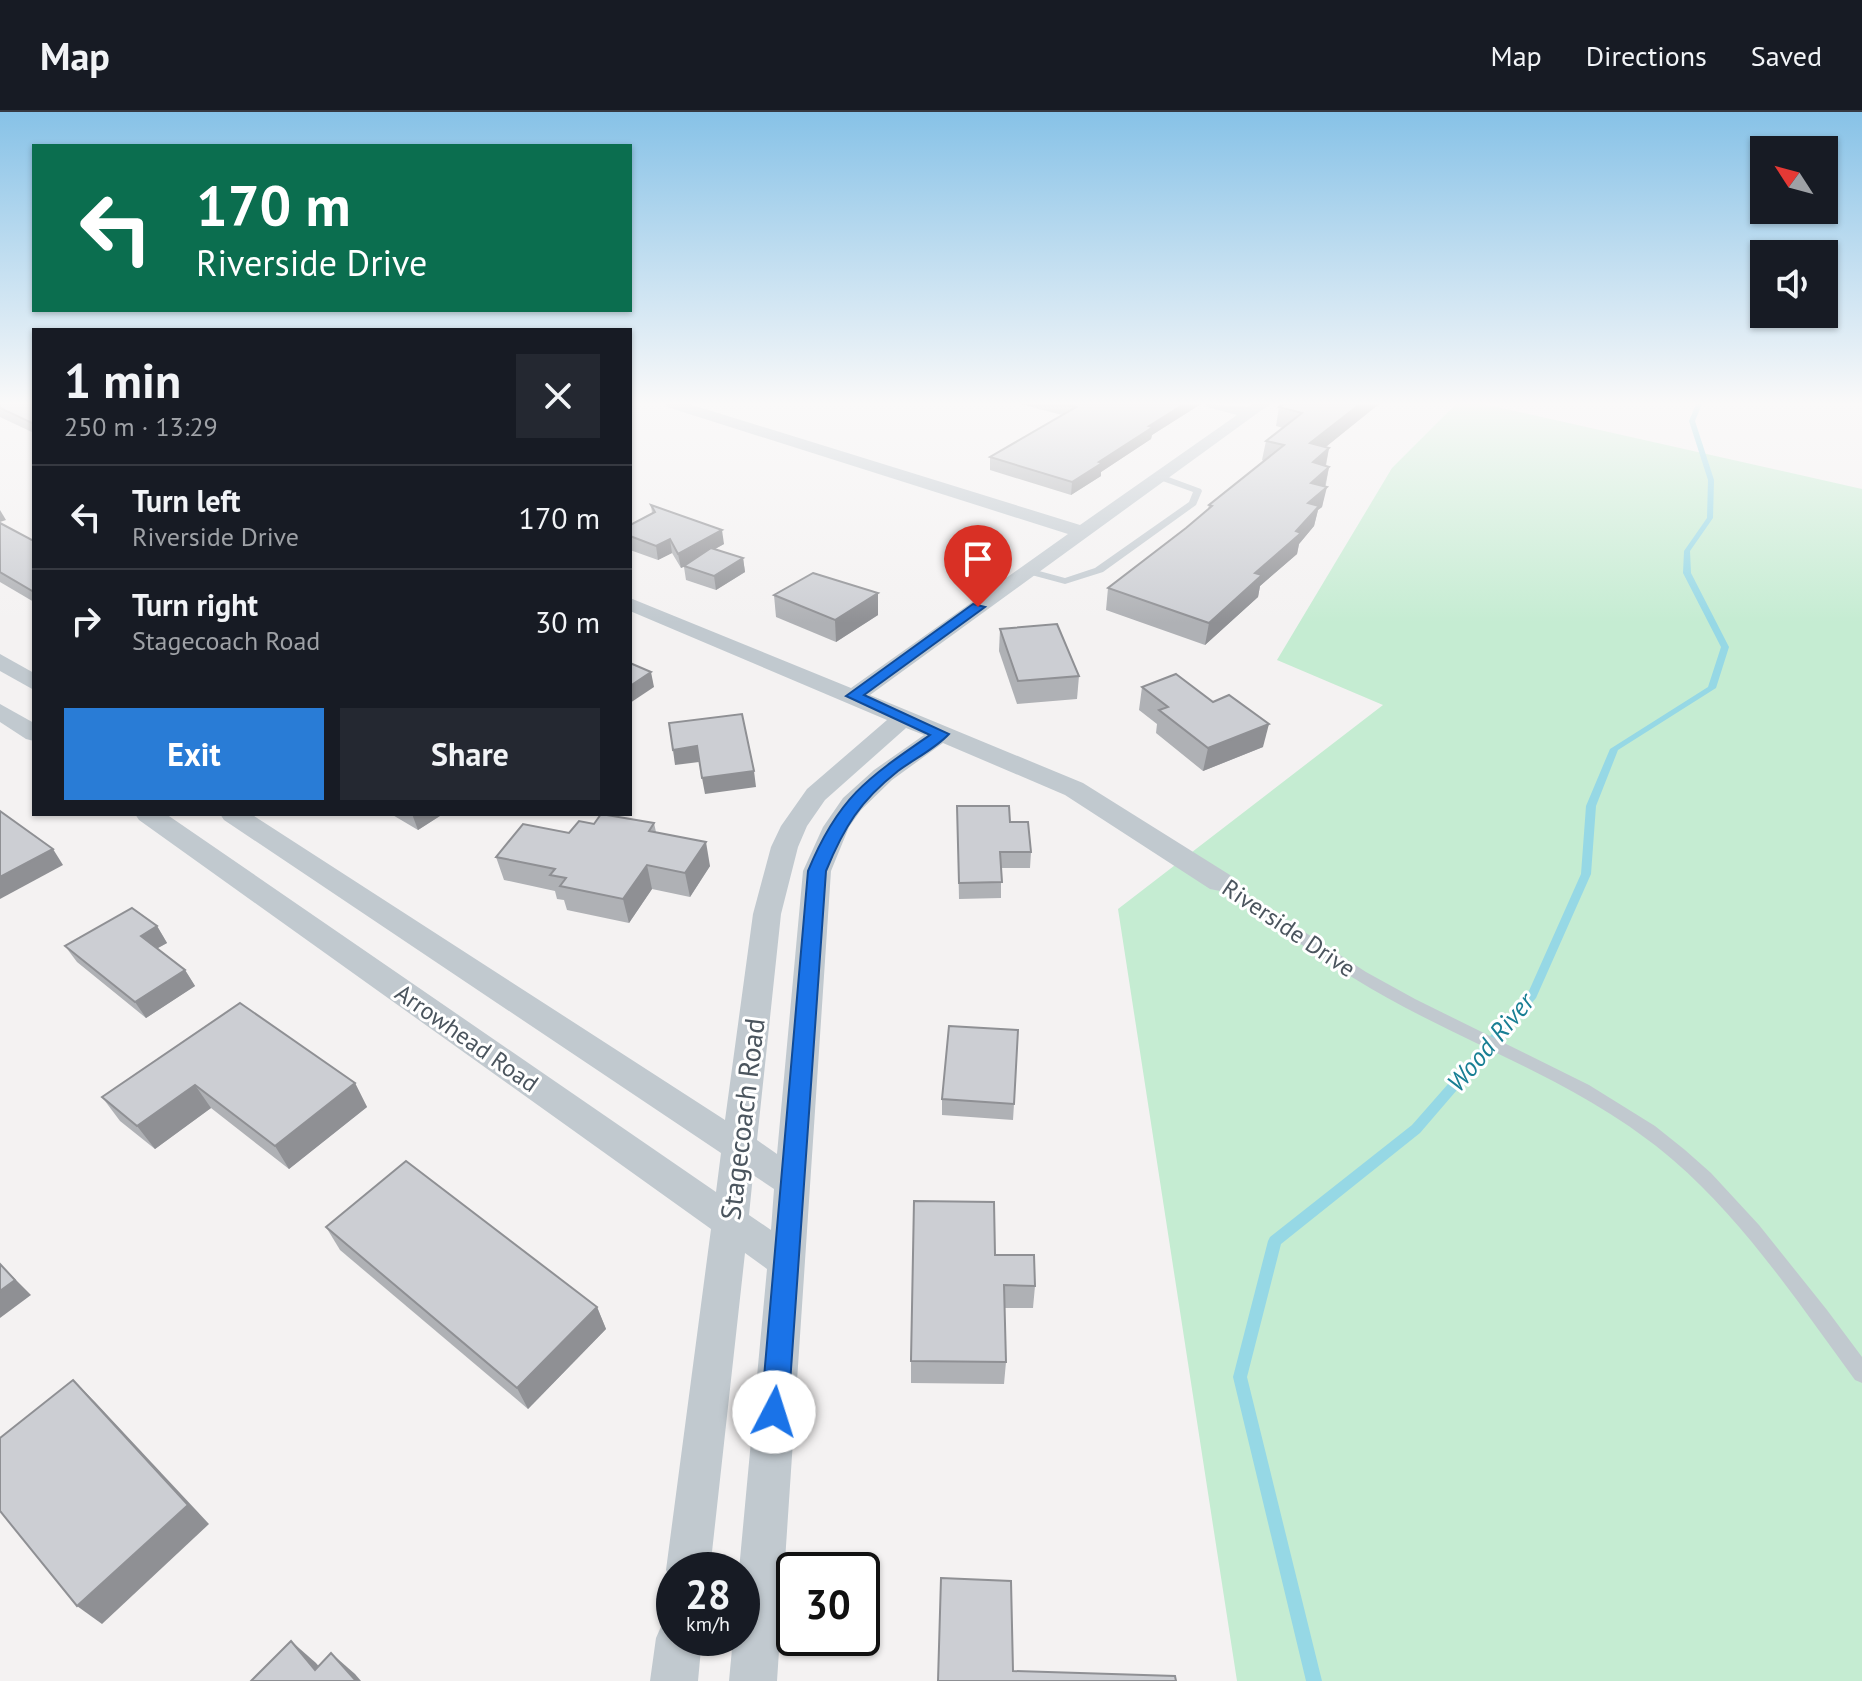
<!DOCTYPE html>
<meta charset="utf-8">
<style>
:root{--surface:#171b24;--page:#242831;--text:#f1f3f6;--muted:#9ea1a6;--line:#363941;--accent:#297cd6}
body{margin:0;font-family:"PT Sans",sans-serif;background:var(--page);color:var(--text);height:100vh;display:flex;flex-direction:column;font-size:30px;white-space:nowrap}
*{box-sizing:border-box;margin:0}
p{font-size:26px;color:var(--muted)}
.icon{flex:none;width:44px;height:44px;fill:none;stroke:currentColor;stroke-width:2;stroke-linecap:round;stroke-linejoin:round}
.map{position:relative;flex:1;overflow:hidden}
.side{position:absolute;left:32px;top:216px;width:600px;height:488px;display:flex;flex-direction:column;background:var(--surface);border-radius:0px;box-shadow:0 2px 6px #0004}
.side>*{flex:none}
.top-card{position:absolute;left:32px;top:32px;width:600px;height:168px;border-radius:0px;box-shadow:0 2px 6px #0004;background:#0b6e4f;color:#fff;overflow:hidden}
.needle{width:52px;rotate:306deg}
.fabs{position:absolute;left:1750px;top:24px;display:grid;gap:16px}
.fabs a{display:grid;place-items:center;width:88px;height:88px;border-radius:0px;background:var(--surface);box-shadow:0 2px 6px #0004;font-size:40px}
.speed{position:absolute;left:656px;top:1440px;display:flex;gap:16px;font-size:40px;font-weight:700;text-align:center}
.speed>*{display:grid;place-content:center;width:104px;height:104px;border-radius:50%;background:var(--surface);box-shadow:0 2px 6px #0004;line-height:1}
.speed small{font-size:20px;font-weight:400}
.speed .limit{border:4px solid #111;border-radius:12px;background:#fff;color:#111}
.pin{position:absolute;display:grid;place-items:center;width:68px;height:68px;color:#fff;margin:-82px -34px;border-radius:50% 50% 50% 0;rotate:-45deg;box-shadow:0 0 8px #0007}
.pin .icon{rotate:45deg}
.me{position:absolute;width:88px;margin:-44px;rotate:5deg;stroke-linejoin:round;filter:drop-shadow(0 0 6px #0008)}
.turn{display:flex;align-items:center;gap:28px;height:168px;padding:0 32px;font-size:36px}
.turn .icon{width:104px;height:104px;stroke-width:2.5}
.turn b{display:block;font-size:56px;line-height:68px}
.round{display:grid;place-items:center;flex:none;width:84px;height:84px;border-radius:0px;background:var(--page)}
.summary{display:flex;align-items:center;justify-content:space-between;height:136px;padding:0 32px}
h1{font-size:48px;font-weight:700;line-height:60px}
.primary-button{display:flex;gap:16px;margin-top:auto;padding:16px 32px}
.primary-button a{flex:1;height:92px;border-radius:0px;background:var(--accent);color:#fff;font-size:32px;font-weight:700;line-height:92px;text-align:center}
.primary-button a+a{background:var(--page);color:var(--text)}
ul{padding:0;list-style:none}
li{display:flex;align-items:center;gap:24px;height:104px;padding:0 32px;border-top:2px solid var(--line)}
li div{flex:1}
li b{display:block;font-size:30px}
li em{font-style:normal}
header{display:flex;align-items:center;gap:48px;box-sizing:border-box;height:112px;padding:0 40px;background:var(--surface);border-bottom:2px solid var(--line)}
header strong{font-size:38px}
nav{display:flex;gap:44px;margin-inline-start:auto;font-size:28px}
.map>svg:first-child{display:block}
.green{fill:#c5ecd2}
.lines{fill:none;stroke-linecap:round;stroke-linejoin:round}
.stream{fill:#96d8e5;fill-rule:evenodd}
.service{fill:#c1c9cf;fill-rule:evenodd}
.minor{fill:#c1c9cf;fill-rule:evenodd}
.wall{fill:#afb1b5}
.shaded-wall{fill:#8f9094}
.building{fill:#ccced3;stroke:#8f9094;stroke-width:2}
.route{fill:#1a73e8;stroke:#114b97;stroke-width:2}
.labels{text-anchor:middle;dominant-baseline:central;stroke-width:6;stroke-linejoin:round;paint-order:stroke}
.street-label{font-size:24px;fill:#4b555e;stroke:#fff}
.water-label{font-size:26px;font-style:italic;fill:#187f94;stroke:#fff}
.near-street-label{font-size:28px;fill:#4b555e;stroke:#fff}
</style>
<header>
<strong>Map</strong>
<nav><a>Map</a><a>Directions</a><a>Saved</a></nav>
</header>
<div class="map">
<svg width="1862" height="1569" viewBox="0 0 1862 1569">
<rect width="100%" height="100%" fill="#f4f2f2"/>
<path class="green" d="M 1456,292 L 1484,292 L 1862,377 L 1862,1569 L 1237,1569 L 1118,797 L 1383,593 L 1277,548 L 1392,356 Z"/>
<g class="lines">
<path class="stream" d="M 1696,292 L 1702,292 L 1695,309 L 1714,368 L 1713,406 L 1690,439 L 1691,461 L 1729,535 L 1716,576 L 1618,638 L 1596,694 L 1591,762 L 1536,886 L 1420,1021 L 1281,1132 L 1247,1265 L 1322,1569 L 1306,1569 L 1233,1265 L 1268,1129 L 1270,1125 L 1412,1013 L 1528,881 L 1581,762 L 1586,694 L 1610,637 L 1708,575 L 1721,535 L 1683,461 L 1684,439 L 1707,406 L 1708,368 L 1689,309 Z"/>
<g class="service">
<path d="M 1157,363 L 1163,363 L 1201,377 L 1202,379 L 1196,393 L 1103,460 L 1065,472 L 1024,461 L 1024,457 L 1028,456 L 1065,466 L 1095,456 L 1189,390 L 1193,380 L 1157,367 Z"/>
<path d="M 1220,765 L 1366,860 L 1415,887 L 1589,973 L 1655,1014 L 1685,1038 L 1711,1061 L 1759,1113 L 1827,1198 L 1862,1245 L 1862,1271 L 1855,1268 C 1799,1192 1745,1110 1673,1048 C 1594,980 1495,943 1404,895 C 1338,860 1277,816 1215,773 L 1213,770 L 1215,767 Z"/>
</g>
<g class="minor">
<path d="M 665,292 L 689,292 L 1080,413 L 1237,303 L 1207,295 L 1205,292 L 1247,295 L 1252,292 L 1270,292 L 870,583 L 1083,671 L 1230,763 L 1234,770 L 1230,777 L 1220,779 L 1210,777 L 1065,683 L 943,631 L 892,668 L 861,698 L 849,715 L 831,759 L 777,1569 L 729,1569 L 733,1526 L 742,1526 L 742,1458 L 739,1458 L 767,1157 L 745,1141 L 710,1458 L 674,1458 L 674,1475 L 666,1458 L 711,1117 L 139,708 L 135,702 L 166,702 L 716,1080 L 721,1041 L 224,708 L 220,702 L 251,702 L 725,1008 L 753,802 L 771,735 L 781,714 L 807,677 L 887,608 L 630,499 L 630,486 L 851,576 L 1068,422 L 667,295 ZM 906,616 L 924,623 L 874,658 L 843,686 L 823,715 L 803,759 L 777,1042 L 757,1028 L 781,802 L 798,735 L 807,714 L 825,688 ZM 753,1063 L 774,1077 L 771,1118 L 749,1103 Z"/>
<path d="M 0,542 L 34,561 L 34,578 L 0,559 Z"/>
<path d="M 0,592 L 34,611 L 34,629 L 26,627 L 0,610 Z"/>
<path d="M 674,1505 L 674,1526 L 702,1526 L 698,1569 L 650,1569 L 656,1526 L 663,1510 Z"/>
</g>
</g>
<g class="wall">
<path d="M 0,292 L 34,292 L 34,321 L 0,305 Z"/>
<path d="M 1020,292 L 1201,292 L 1152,323 L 1151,327 L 1101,360 L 1101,364 L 1071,383 L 990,358 L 990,345 L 1062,303 Z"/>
<path d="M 1284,292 L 1379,292 L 1325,335 L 1329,336 L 1326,354 L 1329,355 L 1322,395 L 1318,398 L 1314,414 L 1299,432 L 1297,442 L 1260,474 L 1258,485 L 1205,533 L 1106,498 L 1108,476 L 1186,416 L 1208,397 L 1209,393 L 1264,349 L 1262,348 L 1266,329 L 1283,316 L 1276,314 L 1279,295 Z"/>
<path d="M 651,393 L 724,432 L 715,437 L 743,446 L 745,460 L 716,478 L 686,468 L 684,455 L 681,456 L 672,441 L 658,448 L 630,438 L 630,413 L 652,401 Z"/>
<path d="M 0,411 L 34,429 L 34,490 L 0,470 Z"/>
<path d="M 878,481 L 878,503 L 836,530 L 776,505 L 774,483 Z"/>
<path d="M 1000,517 L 1079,564 L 1077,587 L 1017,592 L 999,539 Z"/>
<path d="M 1142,575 L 1263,635 L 1203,659 L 1156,621 L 1157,612 L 1139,598 Z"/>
<path d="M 957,694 L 1010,710 L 1031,740 L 1030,756 L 1001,756 L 1001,786 L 959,787 Z"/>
<path d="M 391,702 L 443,702 L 418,718 Z"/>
<path d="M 654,711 L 656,720 L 710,754 L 690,785 L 652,777 L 629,811 L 567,798 L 564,788 L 557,787 L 555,779 L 504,768 L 496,745 L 594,712 Z"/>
<path d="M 157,814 L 167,831 L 157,836 L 185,858 L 195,874 L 146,906 L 77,850 L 65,834 Z"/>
<path d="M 240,891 L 355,971 L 367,995 L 289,1057 L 211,996 L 155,1037 L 120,1009 L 102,985 Z"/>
<path d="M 942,987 L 1014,992 L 1013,1008 L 942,1003 Z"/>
<path d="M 326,1115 L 597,1195 L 606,1217 L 528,1297 L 340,1138 Z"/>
<path d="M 995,1143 L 1035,1174 L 1033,1196 L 1004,1196 L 1006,1250 L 1004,1272 L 911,1271 L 911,1249 Z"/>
</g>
<g class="shaded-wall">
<path d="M 1184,292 L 1201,292 L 1152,323 L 1151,327 L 1101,360 L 1101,364 L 1071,383 L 1072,370 L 1149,314 Z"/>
<path d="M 1360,292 L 1379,292 L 1306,351 L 1310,331 Z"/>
<path d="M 1329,336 L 1325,356 L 1313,350 Z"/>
<path d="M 1329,355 L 1325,374 L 1311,371 Z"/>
<path d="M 1327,375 L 1322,395 L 1318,398 L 1314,414 L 1299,432 L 1297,442 L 1260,474 L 1258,485 L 1205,533 L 1209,511 L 1296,419 L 1308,391 Z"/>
<path d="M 0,398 L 6,408 L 0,410 Z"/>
<path d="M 722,418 L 724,432 L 681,456 L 678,442 Z"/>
<path d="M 670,427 L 672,441 L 658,448 L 656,434 Z"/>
<path d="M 743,446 L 745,460 L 716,478 L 714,464 Z"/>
<path d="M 878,481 L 878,503 L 836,530 L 835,508 Z"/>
<path d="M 651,560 L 654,575 L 630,591 L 630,574 Z"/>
<path d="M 1269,612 L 1263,635 L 1203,659 L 1208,636 Z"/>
<path d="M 697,634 L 699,650 L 675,653 L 673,638 Z"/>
<path d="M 754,659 L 756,675 L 705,682 L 702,666 Z"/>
<path d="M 412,702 L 443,702 L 418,718 Z"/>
<path d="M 706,730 L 710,754 L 690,785 L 685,761 Z"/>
<path d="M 53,737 L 63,753 L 0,787 L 0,765 Z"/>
<path d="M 647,753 L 652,777 L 629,811 L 623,787 Z"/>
<path d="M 157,814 L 167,831 L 151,840 L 141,824 Z"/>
<path d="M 185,858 L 195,874 L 146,906 L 135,890 Z"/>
<path d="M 355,971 L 367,995 L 289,1057 L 275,1034 Z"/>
<path d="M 195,973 L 211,996 L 155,1037 L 137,1014 Z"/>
<path d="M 0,1152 L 31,1183 L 0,1206 Z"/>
<path d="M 597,1195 L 606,1217 L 528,1297 L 517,1276 Z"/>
<path d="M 73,1268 L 95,1290 L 209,1412 L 102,1512 L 77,1494 Z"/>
<path d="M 291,1529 L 316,1551 L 331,1569 L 315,1558 Z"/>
<path d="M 331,1541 L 355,1562 L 361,1569 L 356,1569 Z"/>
</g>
<g class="building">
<path d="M 0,292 L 34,292 L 34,312 L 0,296 Z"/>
<path d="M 1064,292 L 1184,292 L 1149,314 L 1153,315 L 1099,350 L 1102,351 L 1072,370 L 990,345 L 1076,295 Z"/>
<path d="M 1284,292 L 1360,292 L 1310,331 L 1329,336 L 1313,350 L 1329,355 L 1311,371 L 1327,375 L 1308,391 L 1319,394 L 1296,419 L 1301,421 L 1255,461 L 1262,463 L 1209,511 L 1108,476 L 1186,416 L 1212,394 L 1209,393 L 1284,333 L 1266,329 L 1302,301 L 1279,295 Z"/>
<path d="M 651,393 L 722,418 L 678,442 L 670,427 L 656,434 L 630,424 L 630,413 L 655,400 Z"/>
<path d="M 0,411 L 34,429 L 34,480 L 0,460 Z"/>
<path d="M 711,436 L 743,446 L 714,464 L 684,454 Z"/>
<path d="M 813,461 L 878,481 L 835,508 L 774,483 Z"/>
<path d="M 1057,512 L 1079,564 L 1018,569 L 1000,517 Z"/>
<path d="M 630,551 L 651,560 L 630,574 Z"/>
<path d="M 1176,562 L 1213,590 L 1229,583 L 1269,612 L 1208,636 L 1159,598 L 1168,595 L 1142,575 Z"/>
<path d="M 742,602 L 754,659 L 702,666 L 697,634 L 673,638 L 669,611 Z"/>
<path d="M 957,694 L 1009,694 L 1010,710 L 1028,710 L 1031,740 L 1000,740 L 1002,770 L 959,771 Z"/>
<path d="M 0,699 L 53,737 L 0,765 Z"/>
<path d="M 601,702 L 654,711 L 649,719 L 706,730 L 685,761 L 647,753 L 623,787 L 560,774 L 566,766 L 550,763 L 555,757 L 496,745 L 523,712 L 569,721 L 579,709 L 594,712 Z"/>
<path d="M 132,796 L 157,814 L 141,824 L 185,858 L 135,890 L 65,834 Z"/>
<path d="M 240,891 L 355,971 L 275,1034 L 195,973 L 137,1014 L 102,985 Z"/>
<path d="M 949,914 L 1018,918 L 1014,992 L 942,987 Z"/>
<path d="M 406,1049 L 597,1195 L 517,1276 L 326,1115 Z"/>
<path d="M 914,1089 L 994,1090 L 995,1143 L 1034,1143 L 1035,1174 L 1004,1173 L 1006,1250 L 911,1249 Z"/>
<path d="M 0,1152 L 15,1168 L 0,1179 Z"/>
<path d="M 73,1268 L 188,1393 L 77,1494 L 0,1399 L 0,1326 Z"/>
<path d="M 941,1466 L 1011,1469 L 1013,1559 L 1175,1564 L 1176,1569 L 938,1569 Z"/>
<path d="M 291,1529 L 315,1558 L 331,1541 L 356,1569 L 251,1569 Z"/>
</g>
<linearGradient id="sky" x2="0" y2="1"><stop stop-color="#87c2e7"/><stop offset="0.57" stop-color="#faf9f9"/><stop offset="1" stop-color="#faf9f9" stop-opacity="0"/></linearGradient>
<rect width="1862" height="511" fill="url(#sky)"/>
<path class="route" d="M 973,492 L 985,495 L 864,583 L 949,622 C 935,637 914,647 898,659 C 860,689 844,715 826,759 L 788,1300 L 784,1309 L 774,1313 L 765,1309 L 761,1300 L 808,759 C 838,686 866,667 930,623 L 846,584 Z"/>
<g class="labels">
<g class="street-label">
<text transform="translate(1289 816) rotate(34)">Riverside Drive</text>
<text transform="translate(467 926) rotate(35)">Arrowhead Road</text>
</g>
<g class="water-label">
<text transform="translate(1490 930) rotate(-50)">Wood River</text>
</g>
<g class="near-street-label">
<text transform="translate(742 1007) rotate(-83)">Stagecoach Road</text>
</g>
</g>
</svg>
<div class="fabs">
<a><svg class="needle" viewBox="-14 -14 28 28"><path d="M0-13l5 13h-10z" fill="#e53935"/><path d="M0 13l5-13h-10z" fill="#9ea1a6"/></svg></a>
<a><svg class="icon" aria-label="sound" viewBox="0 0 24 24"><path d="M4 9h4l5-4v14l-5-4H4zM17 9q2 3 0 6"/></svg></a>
</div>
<div class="speed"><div>28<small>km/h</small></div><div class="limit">30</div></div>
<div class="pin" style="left:978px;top:495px;background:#d93025"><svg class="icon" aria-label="arrive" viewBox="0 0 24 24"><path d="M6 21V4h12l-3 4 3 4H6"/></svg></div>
<svg class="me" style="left:774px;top:1300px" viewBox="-20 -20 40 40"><circle r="19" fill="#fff"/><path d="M0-13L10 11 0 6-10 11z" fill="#1a73e8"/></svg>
<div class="top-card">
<div class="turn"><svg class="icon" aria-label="left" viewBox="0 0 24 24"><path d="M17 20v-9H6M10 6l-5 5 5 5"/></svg><div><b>170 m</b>Riverside Drive</div></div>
</div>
<section class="side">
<div class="summary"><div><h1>1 min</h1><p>250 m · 13:29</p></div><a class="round"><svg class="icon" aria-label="close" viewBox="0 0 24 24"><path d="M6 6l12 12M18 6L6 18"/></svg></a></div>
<ul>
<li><svg class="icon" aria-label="left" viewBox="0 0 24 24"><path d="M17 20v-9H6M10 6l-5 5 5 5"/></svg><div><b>Turn left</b><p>Riverside Drive</p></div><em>170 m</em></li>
<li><svg class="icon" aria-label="right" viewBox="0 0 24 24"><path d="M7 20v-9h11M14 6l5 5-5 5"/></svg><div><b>Turn right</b><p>Stagecoach Road</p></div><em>30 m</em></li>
</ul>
<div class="primary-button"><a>Exit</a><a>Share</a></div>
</section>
</div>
